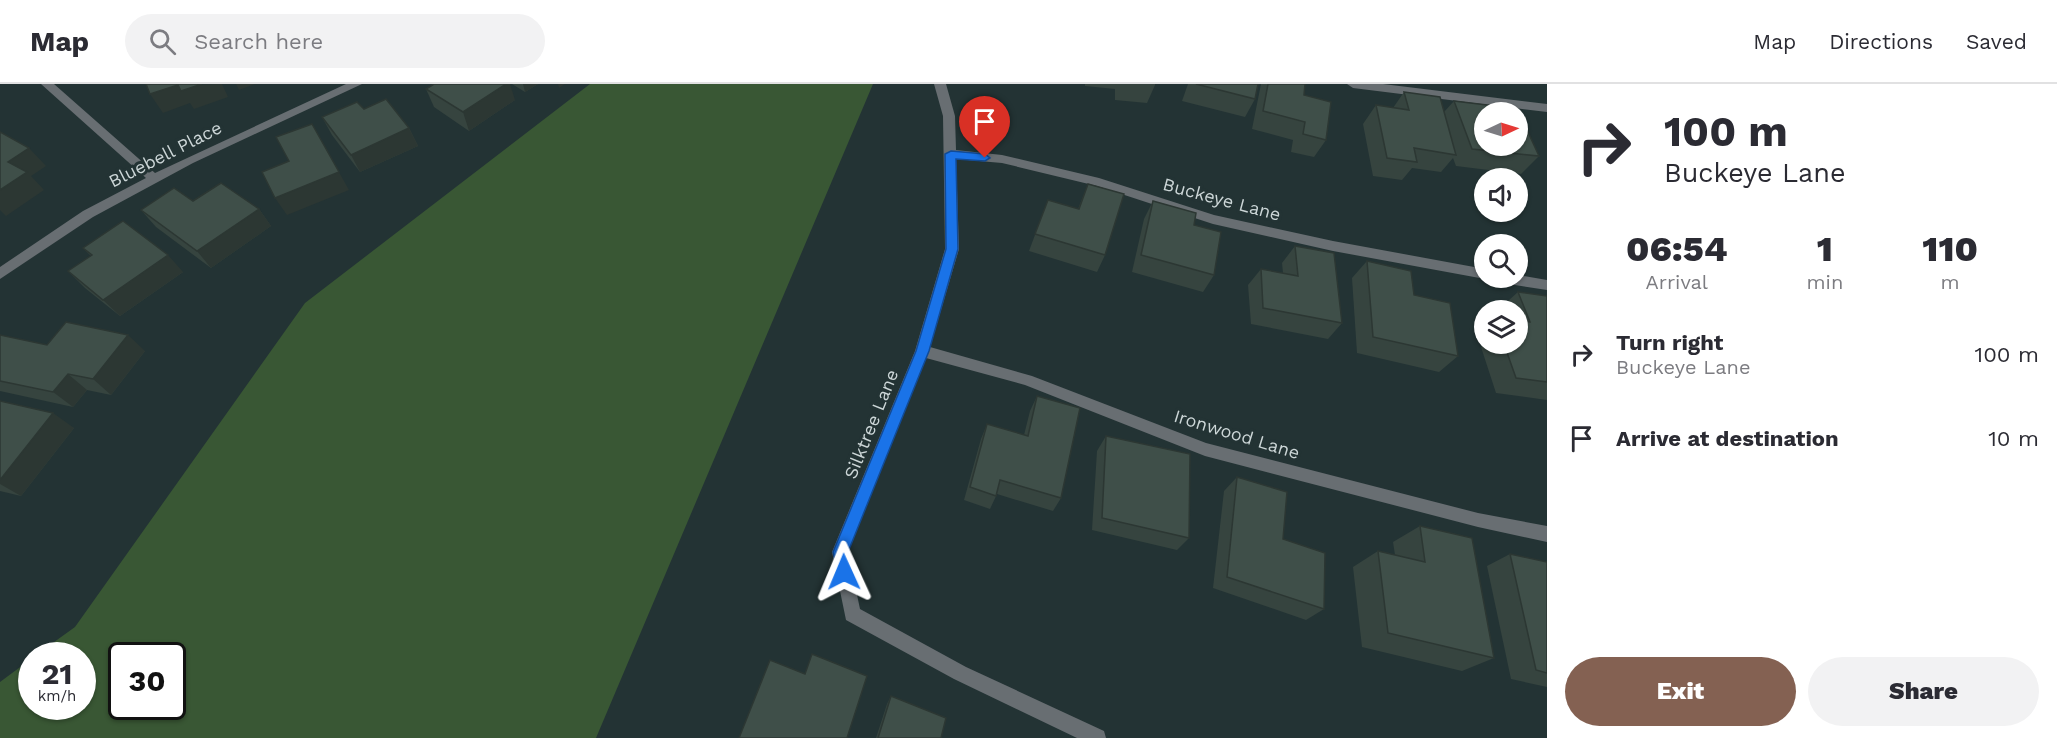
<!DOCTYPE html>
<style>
:root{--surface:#fff;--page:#f2f2f3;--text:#2b2b33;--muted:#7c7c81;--line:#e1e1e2;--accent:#846152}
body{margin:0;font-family:"Work Sans",sans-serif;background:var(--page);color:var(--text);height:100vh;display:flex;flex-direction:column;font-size:22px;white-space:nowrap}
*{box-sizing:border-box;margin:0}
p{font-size:20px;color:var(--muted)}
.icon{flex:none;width:33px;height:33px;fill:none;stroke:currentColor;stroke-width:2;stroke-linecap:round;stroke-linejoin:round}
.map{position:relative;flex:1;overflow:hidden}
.side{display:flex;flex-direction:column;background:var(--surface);width:510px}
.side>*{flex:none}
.top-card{background:#fff;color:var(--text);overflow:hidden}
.needle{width:39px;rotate:86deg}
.fabs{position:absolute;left:1474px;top:18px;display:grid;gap:12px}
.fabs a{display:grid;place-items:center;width:54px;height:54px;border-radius:50%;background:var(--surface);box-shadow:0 2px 4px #0004;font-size:30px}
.speed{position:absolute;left:18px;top:558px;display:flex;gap:12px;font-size:30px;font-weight:700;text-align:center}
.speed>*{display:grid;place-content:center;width:78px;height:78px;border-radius:50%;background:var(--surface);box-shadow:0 2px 4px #0004;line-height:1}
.speed small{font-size:15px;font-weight:400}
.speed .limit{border:3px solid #111;border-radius:9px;background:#fff;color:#111}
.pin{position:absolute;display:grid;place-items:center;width:51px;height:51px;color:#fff;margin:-62px -26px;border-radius:50% 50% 50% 0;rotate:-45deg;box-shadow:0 0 6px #0007}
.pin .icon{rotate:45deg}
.me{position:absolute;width:66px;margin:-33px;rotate:359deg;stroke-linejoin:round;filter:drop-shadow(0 0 4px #0008)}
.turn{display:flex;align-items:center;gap:21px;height:126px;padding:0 18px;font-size:27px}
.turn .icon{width:78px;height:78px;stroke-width:2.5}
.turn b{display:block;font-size:42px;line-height:51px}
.eta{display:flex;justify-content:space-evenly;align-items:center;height:102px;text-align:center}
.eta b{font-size:36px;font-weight:800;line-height:42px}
.button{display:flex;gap:12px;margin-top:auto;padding:12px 18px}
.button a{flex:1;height:69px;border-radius:36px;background:var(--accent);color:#fff;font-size:24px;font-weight:800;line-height:69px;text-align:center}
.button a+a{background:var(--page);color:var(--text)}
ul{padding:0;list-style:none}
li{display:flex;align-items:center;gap:18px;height:84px;padding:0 18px}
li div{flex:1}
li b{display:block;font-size:22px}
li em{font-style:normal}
header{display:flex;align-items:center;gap:36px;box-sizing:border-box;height:84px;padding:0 30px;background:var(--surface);border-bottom:2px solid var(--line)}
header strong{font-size:28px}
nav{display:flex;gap:33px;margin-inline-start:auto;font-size:21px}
.search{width:420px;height:54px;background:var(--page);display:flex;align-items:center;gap:15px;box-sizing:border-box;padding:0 21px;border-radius:33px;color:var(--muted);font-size:22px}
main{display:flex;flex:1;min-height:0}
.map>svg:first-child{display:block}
.green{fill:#395734;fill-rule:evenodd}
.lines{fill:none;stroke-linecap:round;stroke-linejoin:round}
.minor{fill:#686e72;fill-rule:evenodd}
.wall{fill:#36443f}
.shaded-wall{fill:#2c3733}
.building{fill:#3f4f49;stroke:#2c3733;stroke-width:1.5}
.route{fill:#1a73e8;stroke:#114b97;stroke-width:1.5}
.labels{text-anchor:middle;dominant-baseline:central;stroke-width:6;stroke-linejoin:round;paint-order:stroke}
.street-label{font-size:18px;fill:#ccd6d7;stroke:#233334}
</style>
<header>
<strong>Map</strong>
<div class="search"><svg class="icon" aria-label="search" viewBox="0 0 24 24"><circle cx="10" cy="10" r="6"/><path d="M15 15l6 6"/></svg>Search here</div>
<nav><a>Map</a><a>Directions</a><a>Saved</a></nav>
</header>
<main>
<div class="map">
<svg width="1547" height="654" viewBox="0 0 1547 654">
<rect width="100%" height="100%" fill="#233334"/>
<path class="green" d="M 590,0 L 873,0 L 596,654 L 0,654 L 0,598 L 31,575 L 32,622 L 82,622 L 82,572 L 36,571 L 75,543 L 305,219 ZM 122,572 L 172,572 L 172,622 L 122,622 Z"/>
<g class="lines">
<g class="minor">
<path d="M 41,0 L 54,0 L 155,89 L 346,0 L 362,0 L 193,79 L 93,133 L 0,195 L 0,183 L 83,127 L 146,94 Z"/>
<path d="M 934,0 L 946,0 L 955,32 L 956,66 L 1002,71 L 1099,94 L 1214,131 L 1333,157 L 1485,185 L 1485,194 L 1490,194 L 1485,195 L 1333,167 L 1213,140 L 1097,102 L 1002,79 L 956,75 L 959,165 L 930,263 L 1032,292 L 1206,359 L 1478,429 L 1547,442 L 1547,458 L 1478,443 L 1205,372 L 1025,301 L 926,274 L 848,468 L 860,525 L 966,583 L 1104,647 L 1106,654 L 1077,654 L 954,595 L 846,536 L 832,468 L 915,267 L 945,165 L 943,32 Z"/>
<path d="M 1347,0 L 1383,0 L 1547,20 L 1547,28 L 1353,4 Z"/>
<path d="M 1518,191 L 1547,196 L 1547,206 L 1502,199 L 1495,194 L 1518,194 Z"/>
</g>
</g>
<g class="wall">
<path d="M 512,0 L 538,0 L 525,8 Z"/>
<path d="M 1085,0 L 1155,0 L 1155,1 L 1147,19 L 1115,16 L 1115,5 L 1085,2 Z"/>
<path d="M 1188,0 L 1258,0 L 1255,15 L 1245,33 L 1182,17 Z"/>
<path d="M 1261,0 L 1305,0 L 1304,11 L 1326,56 L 1314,73 L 1291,68 L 1293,56 L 1252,45 Z"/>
<path d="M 426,5 L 515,16 L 469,47 L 434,23 Z"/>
<path d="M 1404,8 L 1444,28 L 1454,17 L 1485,28 L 1539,72 L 1521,90 L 1456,82 L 1453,74 L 1441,88 L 1412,84 L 1402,96 L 1373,92 L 1363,40 L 1376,21 L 1393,24 Z"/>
<path d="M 364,25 L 409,44 L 418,62 L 360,88 L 332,51 L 322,33 Z"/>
<path d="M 1088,100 L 1105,171 L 1097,188 L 1029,167 L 1048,116 L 1078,125 Z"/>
<path d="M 193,117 L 259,125 L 271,142 L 211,184 L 156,143 L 141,126 Z"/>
<path d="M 1153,117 L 1214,191 L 1203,208 L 1132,188 L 1144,135 Z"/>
<path d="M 1295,162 L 1342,239 L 1328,255 L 1251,240 L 1248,201 L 1261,185 L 1283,189 L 1282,179 Z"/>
<path d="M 83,164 L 183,188 L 120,232 L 85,204 L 68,187 L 91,172 Z"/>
<path d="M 1367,177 L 1414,211 L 1458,272 L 1439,288 L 1357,269 L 1352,194 Z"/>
<path d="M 1518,208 L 1547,212 L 1547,316 L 1496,309 L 1481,263 L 1485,260 L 1518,260 L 1518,226 L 1500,226 L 1499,225 Z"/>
<path d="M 0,251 L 47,261 L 145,267 L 111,311 L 87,306 L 73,323 L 0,307 Z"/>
<path d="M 1037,312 L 1061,414 L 1053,427 L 997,410 L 990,425 L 964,416 L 981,355 L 987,340 L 1024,351 L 1030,327 Z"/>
<path d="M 0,317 L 74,344 L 21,412 L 0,407 Z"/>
<path d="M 1106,352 L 1189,454 L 1177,466 L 1092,446 L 1097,367 Z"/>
<path d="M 1237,393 L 1324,525 L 1306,536 L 1213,504 L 1224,407 Z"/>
<path d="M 1420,442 L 1494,574 L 1462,587 L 1362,563 L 1353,483 L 1378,467 L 1395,471 L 1393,458 Z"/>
<path d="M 1510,470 L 1547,478 L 1547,603 L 1511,595 L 1487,482 Z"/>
<path d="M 891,612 L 941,654 L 876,654 L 887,620 Z"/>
</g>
<g class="shaded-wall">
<path d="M 222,0 L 228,13 L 194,25 L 190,19 L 163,29 L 150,10 L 178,1 Z"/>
<path d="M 236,0 L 255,0 L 239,6 Z"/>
<path d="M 506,0 L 510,0 L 515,16 L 469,47 L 463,28 Z"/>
<path d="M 523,0 L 538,0 L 525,8 Z"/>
<path d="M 558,0 L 565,0 L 559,4 Z"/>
<path d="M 312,40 L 349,106 L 287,131 L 275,114 Z"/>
<path d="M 409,44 L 418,62 L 360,88 L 351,71 Z"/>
<path d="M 29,64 L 46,82 L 31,92 L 44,106 L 6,132 L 0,126 L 0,106 L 8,78 Z"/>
<path d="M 259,125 L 271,142 L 211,184 L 197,167 Z"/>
<path d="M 168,171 L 183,188 L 120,232 L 103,216 Z"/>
<path d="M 128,251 L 145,267 L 111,311 L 93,295 Z"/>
<path d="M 68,290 L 87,306 L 73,323 L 53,308 Z"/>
<path d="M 53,329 L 74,344 L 21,412 L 0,400 L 0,396 Z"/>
</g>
<g class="building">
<path d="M 146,0 L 202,0 L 181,7 L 178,1 L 150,10 Z"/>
<path d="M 434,0 L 506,0 L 463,28 L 426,5 Z"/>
<path d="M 1196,0 L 1258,0 L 1255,15 Z"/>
<path d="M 1268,0 L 1305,0 L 1304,11 L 1331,18 L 1326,56 L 1303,50 L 1305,38 L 1263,27 Z"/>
<path d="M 1404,8 L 1440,13 L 1456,71 L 1414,64 L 1417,78 L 1387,74 L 1376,21 L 1409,26 Z"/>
<path d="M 386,15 L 409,44 L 351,71 L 322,33 L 357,18 L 364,25 Z"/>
<path d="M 1454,17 L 1495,22 L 1498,28 L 1485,28 L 1485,62 L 1518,62 L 1518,34 L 1522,35 L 1539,72 L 1472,65 Z"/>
<path d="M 312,40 L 339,88 L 275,114 L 262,88 L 289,77 L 276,53 Z"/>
<path d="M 0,48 L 29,64 L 8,78 L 27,88 L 0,106 Z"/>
<path d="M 221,99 L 259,125 L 197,167 L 141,126 L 174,104 L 193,117 Z"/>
<path d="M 1088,100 L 1124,110 L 1105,171 L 1035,150 L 1048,116 L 1079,125 Z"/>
<path d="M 1153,117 L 1196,129 L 1194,141 L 1221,148 L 1214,191 L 1141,171 Z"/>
<path d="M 123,137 L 168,171 L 103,216 L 68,187 L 92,171 L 83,164 Z"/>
<path d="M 1295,162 L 1334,169 L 1342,239 L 1263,224 L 1261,185 L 1298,192 Z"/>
<path d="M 1367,177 L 1411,187 L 1414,211 L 1450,219 L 1458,272 L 1373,253 Z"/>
<path d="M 1518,208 L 1547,212 L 1547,298 L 1516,294 L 1504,260 L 1518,260 L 1518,237 L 1530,238 Z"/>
<path d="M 66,238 L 128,251 L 93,295 L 68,290 L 53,308 L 0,297 L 0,251 L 47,261 Z"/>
<path d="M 1037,312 L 1080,324 L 1061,414 L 1000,396 L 996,412 L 970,403 L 987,340 L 1028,352 Z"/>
<path d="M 0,317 L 53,329 L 0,396 Z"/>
<path d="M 1106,352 L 1190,370 L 1189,454 L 1102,434 Z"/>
<path d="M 1237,393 L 1287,408 L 1283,455 L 1325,469 L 1324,525 L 1227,493 Z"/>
<path d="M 1420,442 L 1472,454 L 1494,574 L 1388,549 L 1378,467 L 1425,478 Z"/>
<path d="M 1510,470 L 1547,478 L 1547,589 L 1536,586 Z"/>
<path d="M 812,570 L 867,592 L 847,654 L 739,654 L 770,576 L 805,590 Z"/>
<path d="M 891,612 L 946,634 L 941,654 L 878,654 Z"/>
</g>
<path class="route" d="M 951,67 L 985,70 L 990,74 L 985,77 L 956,75 L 958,165 L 929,267 L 848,468 L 852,488 L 849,494 L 844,496 L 839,494 L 833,468 L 916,267 L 946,165 L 945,70 Z"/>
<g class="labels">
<g class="street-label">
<text transform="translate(165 70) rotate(-27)">Bluebell Place</text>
<text transform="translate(1222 115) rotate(15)">Buckeye Lane</text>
<text transform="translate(871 340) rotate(-68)">Silktree Lane</text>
<text transform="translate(1237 350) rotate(17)">Ironwood Lane</text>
</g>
</g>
</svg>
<div class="fabs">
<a><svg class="needle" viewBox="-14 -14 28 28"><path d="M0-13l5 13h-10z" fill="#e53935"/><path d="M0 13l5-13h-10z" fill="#7c7c81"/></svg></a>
<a><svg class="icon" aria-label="sound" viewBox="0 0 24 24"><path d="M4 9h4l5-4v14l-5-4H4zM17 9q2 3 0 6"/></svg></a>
<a><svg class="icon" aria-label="search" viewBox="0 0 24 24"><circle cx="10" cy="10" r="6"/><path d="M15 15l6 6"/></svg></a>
<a><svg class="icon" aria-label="layers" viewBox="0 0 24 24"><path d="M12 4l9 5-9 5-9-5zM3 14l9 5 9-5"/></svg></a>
</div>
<div class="speed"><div>21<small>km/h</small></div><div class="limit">30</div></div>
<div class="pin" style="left:985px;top:74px;background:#d93025"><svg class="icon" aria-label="arrive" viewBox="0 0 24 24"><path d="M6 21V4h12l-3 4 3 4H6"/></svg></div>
<svg class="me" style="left:844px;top:488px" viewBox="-20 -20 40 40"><path d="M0-17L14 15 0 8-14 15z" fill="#1a73e8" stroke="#fff" stroke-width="4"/></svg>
</div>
<section class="side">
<div class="top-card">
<div class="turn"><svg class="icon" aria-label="right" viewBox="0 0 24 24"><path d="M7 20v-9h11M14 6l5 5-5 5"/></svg><div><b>100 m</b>Buckeye Lane</div></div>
</div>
<div class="eta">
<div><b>06:54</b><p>Arrival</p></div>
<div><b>1</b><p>min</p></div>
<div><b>110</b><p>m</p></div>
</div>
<ul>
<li><svg class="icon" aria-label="right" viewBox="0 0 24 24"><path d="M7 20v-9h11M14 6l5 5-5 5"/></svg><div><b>Turn right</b><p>Buckeye Lane</p></div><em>100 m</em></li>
<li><svg class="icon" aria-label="arrive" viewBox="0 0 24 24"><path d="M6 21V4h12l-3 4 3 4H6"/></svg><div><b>Arrive at destination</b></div><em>10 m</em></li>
</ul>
<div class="button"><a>Exit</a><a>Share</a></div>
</section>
</main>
